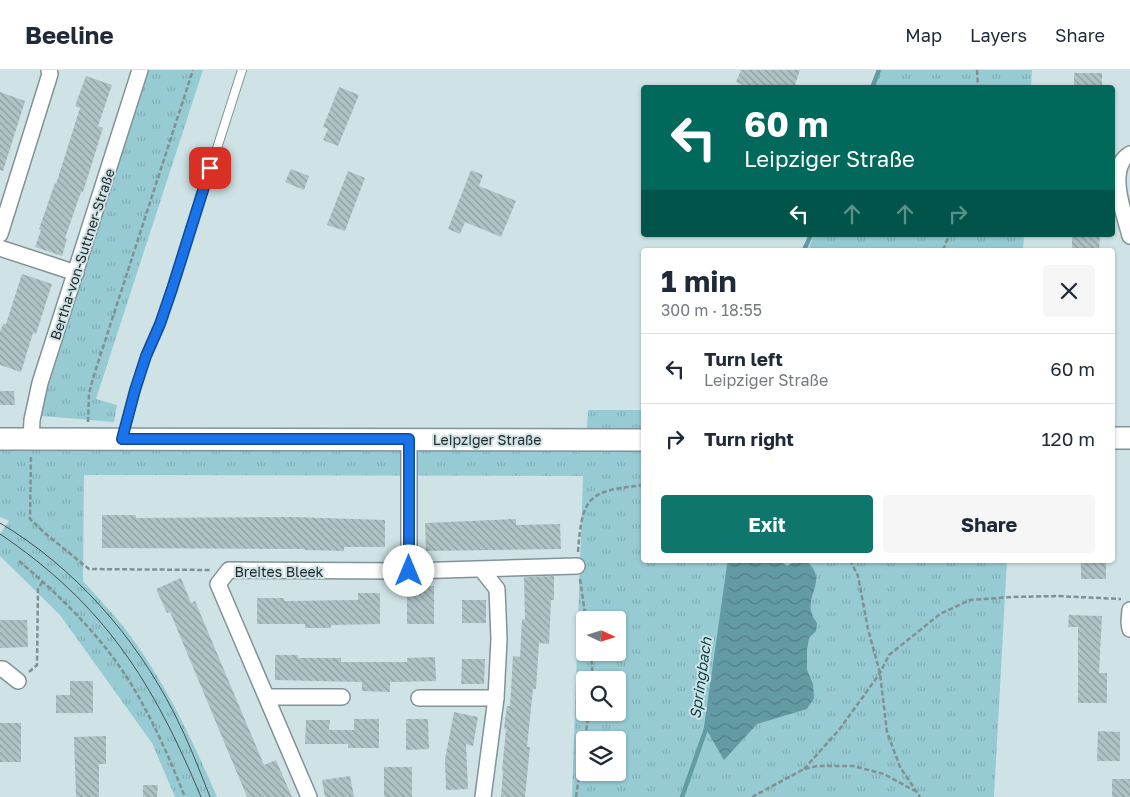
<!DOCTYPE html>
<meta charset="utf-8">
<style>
:root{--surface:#fff;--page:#f6f6f7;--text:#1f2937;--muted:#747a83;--line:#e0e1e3;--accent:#0f766e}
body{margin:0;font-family:"Golos Text",sans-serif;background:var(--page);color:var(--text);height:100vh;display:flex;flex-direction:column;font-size:19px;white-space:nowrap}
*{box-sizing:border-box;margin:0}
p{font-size:16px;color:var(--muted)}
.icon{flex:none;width:28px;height:28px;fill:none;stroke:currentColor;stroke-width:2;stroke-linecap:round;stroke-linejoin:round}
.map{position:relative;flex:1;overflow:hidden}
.details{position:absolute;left:641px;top:178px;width:474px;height:315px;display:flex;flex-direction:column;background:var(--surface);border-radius:5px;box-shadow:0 1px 4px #0004}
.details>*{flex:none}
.banner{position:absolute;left:641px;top:15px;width:474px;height:152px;border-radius:5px;box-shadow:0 1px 4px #0004;background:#00695c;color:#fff;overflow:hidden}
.needle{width:32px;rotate:94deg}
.fabs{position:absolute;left:576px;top:541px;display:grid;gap:10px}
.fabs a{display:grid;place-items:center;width:50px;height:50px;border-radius:5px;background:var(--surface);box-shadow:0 1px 4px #0004;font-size:25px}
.pin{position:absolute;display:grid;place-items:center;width:42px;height:42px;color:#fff;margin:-21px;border-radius:10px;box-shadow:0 2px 8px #0006}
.me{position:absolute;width:55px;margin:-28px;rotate:0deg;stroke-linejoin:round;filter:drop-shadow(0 0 4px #0008)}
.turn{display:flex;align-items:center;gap:18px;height:105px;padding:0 20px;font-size:22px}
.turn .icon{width:65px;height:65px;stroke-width:2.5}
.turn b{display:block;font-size:35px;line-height:42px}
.lanes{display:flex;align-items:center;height:48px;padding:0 20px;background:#0003;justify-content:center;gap:25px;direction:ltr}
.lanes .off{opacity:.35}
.round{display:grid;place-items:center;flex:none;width:52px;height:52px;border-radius:5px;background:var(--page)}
.headline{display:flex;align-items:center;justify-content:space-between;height:85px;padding:0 20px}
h1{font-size:30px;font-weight:700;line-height:38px}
.cta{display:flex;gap:10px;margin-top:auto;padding:10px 20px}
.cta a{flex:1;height:58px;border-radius:5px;background:var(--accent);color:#fff;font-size:20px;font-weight:700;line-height:58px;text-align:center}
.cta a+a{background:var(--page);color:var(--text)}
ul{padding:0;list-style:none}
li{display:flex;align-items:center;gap:15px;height:70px;padding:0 20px;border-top:1px solid var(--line)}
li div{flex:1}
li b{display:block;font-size:19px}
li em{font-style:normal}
header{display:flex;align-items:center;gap:30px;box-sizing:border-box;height:70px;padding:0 25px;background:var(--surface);border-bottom:1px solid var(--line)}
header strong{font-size:24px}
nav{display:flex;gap:28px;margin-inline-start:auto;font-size:18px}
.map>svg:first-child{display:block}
.grass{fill:url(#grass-tufts);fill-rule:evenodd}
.water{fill:url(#water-waves)}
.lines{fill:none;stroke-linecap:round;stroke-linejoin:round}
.stream{stroke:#639ba5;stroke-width:4.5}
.building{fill:url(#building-back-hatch)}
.lane-casing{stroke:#819396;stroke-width:10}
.street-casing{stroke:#819396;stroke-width:18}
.secondary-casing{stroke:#819396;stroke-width:24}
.path{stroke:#819092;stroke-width:2.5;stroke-dasharray:5 2.5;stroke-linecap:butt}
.lane{stroke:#fff;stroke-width:8}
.street{stroke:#fff;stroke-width:15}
.secondary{stroke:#fff;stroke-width:21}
.tram{stroke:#465052;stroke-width:1}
.route-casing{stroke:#114b97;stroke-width:12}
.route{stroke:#1a73e8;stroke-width:9}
.labels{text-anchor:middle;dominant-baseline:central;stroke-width:4;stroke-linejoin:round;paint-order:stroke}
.street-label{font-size:14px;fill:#242b2d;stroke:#cfe3e6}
.water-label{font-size:15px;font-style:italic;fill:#0d434a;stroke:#cfe3e6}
</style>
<header>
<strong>Beeline</strong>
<nav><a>Map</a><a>Layers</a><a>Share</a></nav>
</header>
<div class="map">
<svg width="1130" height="727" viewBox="0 0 1130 727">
<defs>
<pattern id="grass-tufts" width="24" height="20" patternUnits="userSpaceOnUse" patternTransform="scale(1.25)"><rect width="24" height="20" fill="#97cbd4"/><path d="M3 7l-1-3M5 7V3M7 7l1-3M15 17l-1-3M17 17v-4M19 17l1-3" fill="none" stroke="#82aeb6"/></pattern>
<pattern id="water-waves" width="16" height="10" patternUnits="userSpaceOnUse" patternTransform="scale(1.25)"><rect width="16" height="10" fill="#639ba5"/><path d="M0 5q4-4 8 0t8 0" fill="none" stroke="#517f87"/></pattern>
<pattern id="building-back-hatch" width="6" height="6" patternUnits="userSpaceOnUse" patternTransform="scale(1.25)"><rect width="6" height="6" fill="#afc2c5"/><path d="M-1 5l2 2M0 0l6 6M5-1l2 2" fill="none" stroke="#8e9ea0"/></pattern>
</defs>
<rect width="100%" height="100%" fill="#cfe3e6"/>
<g class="grass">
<path d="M 147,0 L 203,0 L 96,329 L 117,335 L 114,352 L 42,346 L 41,339 Z"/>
<path d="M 877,0 L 1032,0 L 1031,17 L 870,17 Z"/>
<path d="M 814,165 L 1024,165 L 1023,180 L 808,180 Z"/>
<path d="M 588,340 L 644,340 L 644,490 L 1007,490 L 994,727 L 572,727 L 583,406 L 84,405 L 83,511 C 97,527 113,543 126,560 C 165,611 192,669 217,727 L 175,727 L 152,673 L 60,545 L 0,486 L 0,464 L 9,451 L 0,447 L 0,361 L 586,373 ZM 585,550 L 618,550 L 618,582 L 585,582 ZM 585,610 L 618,610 L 618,642 L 585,642 ZM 585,670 L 618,670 L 618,702 L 585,702 Z"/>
</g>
<path class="water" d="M 730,490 L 779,490 L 787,496 L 797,490 L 805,490 C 833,512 797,528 817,553 L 816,561 L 809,568 L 807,580 L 807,600 L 813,614 L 814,628 L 807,639 L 757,654 L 724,690 L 706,659 Z"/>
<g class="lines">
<g class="stream">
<path d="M 872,18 L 879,0"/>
<path d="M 804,180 L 811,165"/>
<path d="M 682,727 L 706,659 L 730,490"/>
</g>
</g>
<g class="building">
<path d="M 741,0 L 800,0 L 794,18 L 750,18 L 736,12 Z"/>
<rect x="1074" y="3" width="28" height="15"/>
<path d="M 86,6 L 112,15 L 98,56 L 103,58 L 83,122 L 81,122 L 65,168 L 67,169 L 62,186 L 35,177 L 41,160 L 39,159 L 55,113 L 56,114 L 80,38 L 75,36 Z"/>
<path d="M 339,17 L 359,25 L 338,76 L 323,70 L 328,59 L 323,57 Z"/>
<path d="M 0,22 L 25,31 L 3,101 L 0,100 Z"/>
<path d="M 291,99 L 309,106 L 304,120 L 285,112 Z"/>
<path d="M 471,100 L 483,105 L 479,116 L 516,131 L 501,167 L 465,152 L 460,164 L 448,159 Z"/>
<path d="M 348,101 L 365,108 L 345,161 L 327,155 Z"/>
<path d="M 1072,165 L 1100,165 L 1099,180 L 1072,180 Z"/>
<path d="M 22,204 L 52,214 L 36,264 L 33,263 L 21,302 L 0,295 L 0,262 L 3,254 L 6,254 Z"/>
<path d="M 0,321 L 14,321 L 15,335 L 0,335 Z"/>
<path d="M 102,445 L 136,445 L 136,448 L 292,447 L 385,450 L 385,477 L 344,477 L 344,481 L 305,480 L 305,479 L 102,478 Z"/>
<path d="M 516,449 L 516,455 L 560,454 L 561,479 L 426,481 L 425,453 Z"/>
<rect x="1081" y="490" width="25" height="19"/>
<path d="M 554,506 L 554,530 L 551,530 L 549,574 L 539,573 L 536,619 L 533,619 L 527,677 L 530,677 L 525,727 L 501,727 L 503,701 L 502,701 L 506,659 L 504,658 L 507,636 L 510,636 L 513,586 L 520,587 L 522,549 L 525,550 L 524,507 Z"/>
<path d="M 181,508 L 191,533 L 195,531 L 264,695 L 276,690 L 292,727 L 247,727 L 170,542 L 167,543 L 156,519 Z"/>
<rect x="407" y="516" width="27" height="38"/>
<path d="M 358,523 L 380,523 L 380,554 L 331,555 L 331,558 L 305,558 L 305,554 L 257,554 L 257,528 L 284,528 L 284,531 L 358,530 Z"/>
<rect x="462" y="530" width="24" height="23"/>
<path d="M 1069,545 L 1102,546 L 1099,603 L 1107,603 L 1107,633 L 1078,633 L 1078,557 L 1068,557 Z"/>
<path d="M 0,550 L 27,550 L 28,577 L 0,578 Z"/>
<path d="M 275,585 L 298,585 L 298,588 L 341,588 L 341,592 L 407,592 L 407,588 L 435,587 L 436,611 L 390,612 L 390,622 L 362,621 L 362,612 L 275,610 Z"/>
<path d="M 462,589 L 485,589 L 484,614 L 461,614 Z"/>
<path d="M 70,611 L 93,611 L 93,643 L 56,643 L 56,625 L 70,625 Z"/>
<path d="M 454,642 L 478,647 L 473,676 L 466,674 L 468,719 L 446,720 L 445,689 Z"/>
<path d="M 354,649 L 379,649 L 379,678 L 348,678 L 348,674 L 305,674 L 306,650 L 330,650 L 329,660 L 354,660 Z"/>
<path d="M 406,649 L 428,649 L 429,679 L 406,680 Z"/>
<rect x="0" y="653" width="21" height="39"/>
<path d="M 1098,661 L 1120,662 L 1120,691 L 1097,691 Z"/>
<path d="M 106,666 L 106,694 L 99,694 L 99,727 L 76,727 L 74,667 Z"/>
<rect x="384" y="697" width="28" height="30"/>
<path d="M 350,706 L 354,727 L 325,727 L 322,710 Z"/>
<rect x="1112" y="709" width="18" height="18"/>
<path d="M 143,715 L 158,715 L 157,727 L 143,727 Z"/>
</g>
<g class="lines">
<g class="lane-casing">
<path id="lane" d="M 123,367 L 145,287 L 160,254 L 172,219 L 242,0"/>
</g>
<g class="street-casing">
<g id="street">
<path d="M 1130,84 C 1127,86 1123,89 1122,92 C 1111,111 1125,146 1130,166"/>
<path d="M 0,164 L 50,4 L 49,0"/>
<path d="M 0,178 L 76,203"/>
<path d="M 31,369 L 32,350 L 40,313 L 140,0"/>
<path d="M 482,500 L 497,519 L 499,569 L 496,628 L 483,727"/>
<path d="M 409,501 L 409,369"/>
<path d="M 1130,540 L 1129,552 L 1130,559"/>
<path d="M 0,599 L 3,599 L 18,611"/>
<path d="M 267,627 L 342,627"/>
<path d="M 419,628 L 496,628"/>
<path d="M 309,727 L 218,514 L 229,500 L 409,501 L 577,496"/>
</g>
</g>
<g class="secondary-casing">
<g id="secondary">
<path d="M 1112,368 L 1130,368"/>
<path d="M 0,369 L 644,370"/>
</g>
</g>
<g class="path">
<path d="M 977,0 L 978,18"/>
<path d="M 943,180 L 949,165"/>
<path d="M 88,352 L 89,324 L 93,308 L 193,0"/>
<path d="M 31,387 L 30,449 L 47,465 L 89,499 L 210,500"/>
<path d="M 578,482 C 582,425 589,421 644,415"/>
<path d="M 850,490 L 858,506 L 868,559 L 880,603 L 887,662 L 900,697 L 920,727"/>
<path d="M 19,491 C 64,529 108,573 137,624 C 156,657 171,692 185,727"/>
<path d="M 580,509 L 586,550"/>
<path d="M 591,582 L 593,610"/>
<path d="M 29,602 L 37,595 L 38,519 L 43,511"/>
<path d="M 804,699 L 839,660 L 880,603 L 889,585 L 940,544 L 970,530 L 1012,527 L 1057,526 L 1121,529"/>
<path d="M 576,727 L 589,642"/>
<path d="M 752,727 L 804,699 L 817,696 L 853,696 L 884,704 L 915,721"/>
</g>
<use href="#lane" class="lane"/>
<use href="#street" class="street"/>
<use href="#secondary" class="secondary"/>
<g class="tram">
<path d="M 0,453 C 74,497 135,566 174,643 C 188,670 199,699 210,727"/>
<path d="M 0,464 C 105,535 153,612 201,727"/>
</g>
</g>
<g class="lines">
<g class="route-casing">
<path id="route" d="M 210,98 L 172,219 L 160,254 L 146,286 L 135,320 L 122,369 L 409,369 L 409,501"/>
</g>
<use href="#route" class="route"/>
</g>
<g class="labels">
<g class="street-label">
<text transform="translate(82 184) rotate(-72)">Bertha-von-Suttner-Straße</text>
<text x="487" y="369">Leipziger Straße</text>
<text x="279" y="501">Breites Bleek</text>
</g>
<g class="water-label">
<text transform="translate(700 608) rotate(-82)">Springbach</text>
</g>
</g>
</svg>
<div class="fabs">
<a><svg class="needle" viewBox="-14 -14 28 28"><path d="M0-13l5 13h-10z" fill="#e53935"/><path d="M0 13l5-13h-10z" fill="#747a83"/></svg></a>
<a><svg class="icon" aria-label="search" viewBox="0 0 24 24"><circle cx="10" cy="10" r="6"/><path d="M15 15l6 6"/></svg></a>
<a><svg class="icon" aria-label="layers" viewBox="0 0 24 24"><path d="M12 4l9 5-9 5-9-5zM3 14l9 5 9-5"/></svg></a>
</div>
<div class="pin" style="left:210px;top:98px;background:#d93025"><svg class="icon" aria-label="arrive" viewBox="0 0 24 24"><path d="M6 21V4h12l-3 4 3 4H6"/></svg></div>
<svg class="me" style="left:409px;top:501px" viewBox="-20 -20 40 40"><circle r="19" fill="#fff"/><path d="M0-13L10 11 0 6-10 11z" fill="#1a73e8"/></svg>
<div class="banner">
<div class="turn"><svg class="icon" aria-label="left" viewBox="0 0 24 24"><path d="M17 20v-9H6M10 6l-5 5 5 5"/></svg><div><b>60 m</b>Leipziger Straße</div></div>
<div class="lanes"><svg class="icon" aria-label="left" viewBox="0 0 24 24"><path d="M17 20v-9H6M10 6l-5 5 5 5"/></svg><svg class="icon off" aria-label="ahead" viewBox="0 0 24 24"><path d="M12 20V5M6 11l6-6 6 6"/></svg><svg class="icon off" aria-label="ahead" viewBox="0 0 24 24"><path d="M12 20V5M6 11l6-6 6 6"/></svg><svg class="icon off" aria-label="right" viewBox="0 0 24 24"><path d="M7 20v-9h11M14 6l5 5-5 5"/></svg></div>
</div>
<section class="details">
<div class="headline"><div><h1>1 min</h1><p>300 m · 18:55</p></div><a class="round"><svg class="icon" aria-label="close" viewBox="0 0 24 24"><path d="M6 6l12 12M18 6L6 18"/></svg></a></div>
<ul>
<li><svg class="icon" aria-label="left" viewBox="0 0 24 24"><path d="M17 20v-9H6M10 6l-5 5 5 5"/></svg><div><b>Turn left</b><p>Leipziger Straße</p></div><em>60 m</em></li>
<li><svg class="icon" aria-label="right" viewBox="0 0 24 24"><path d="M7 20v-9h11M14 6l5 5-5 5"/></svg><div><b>Turn right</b></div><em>120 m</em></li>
</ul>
<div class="cta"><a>Exit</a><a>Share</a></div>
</section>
</div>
